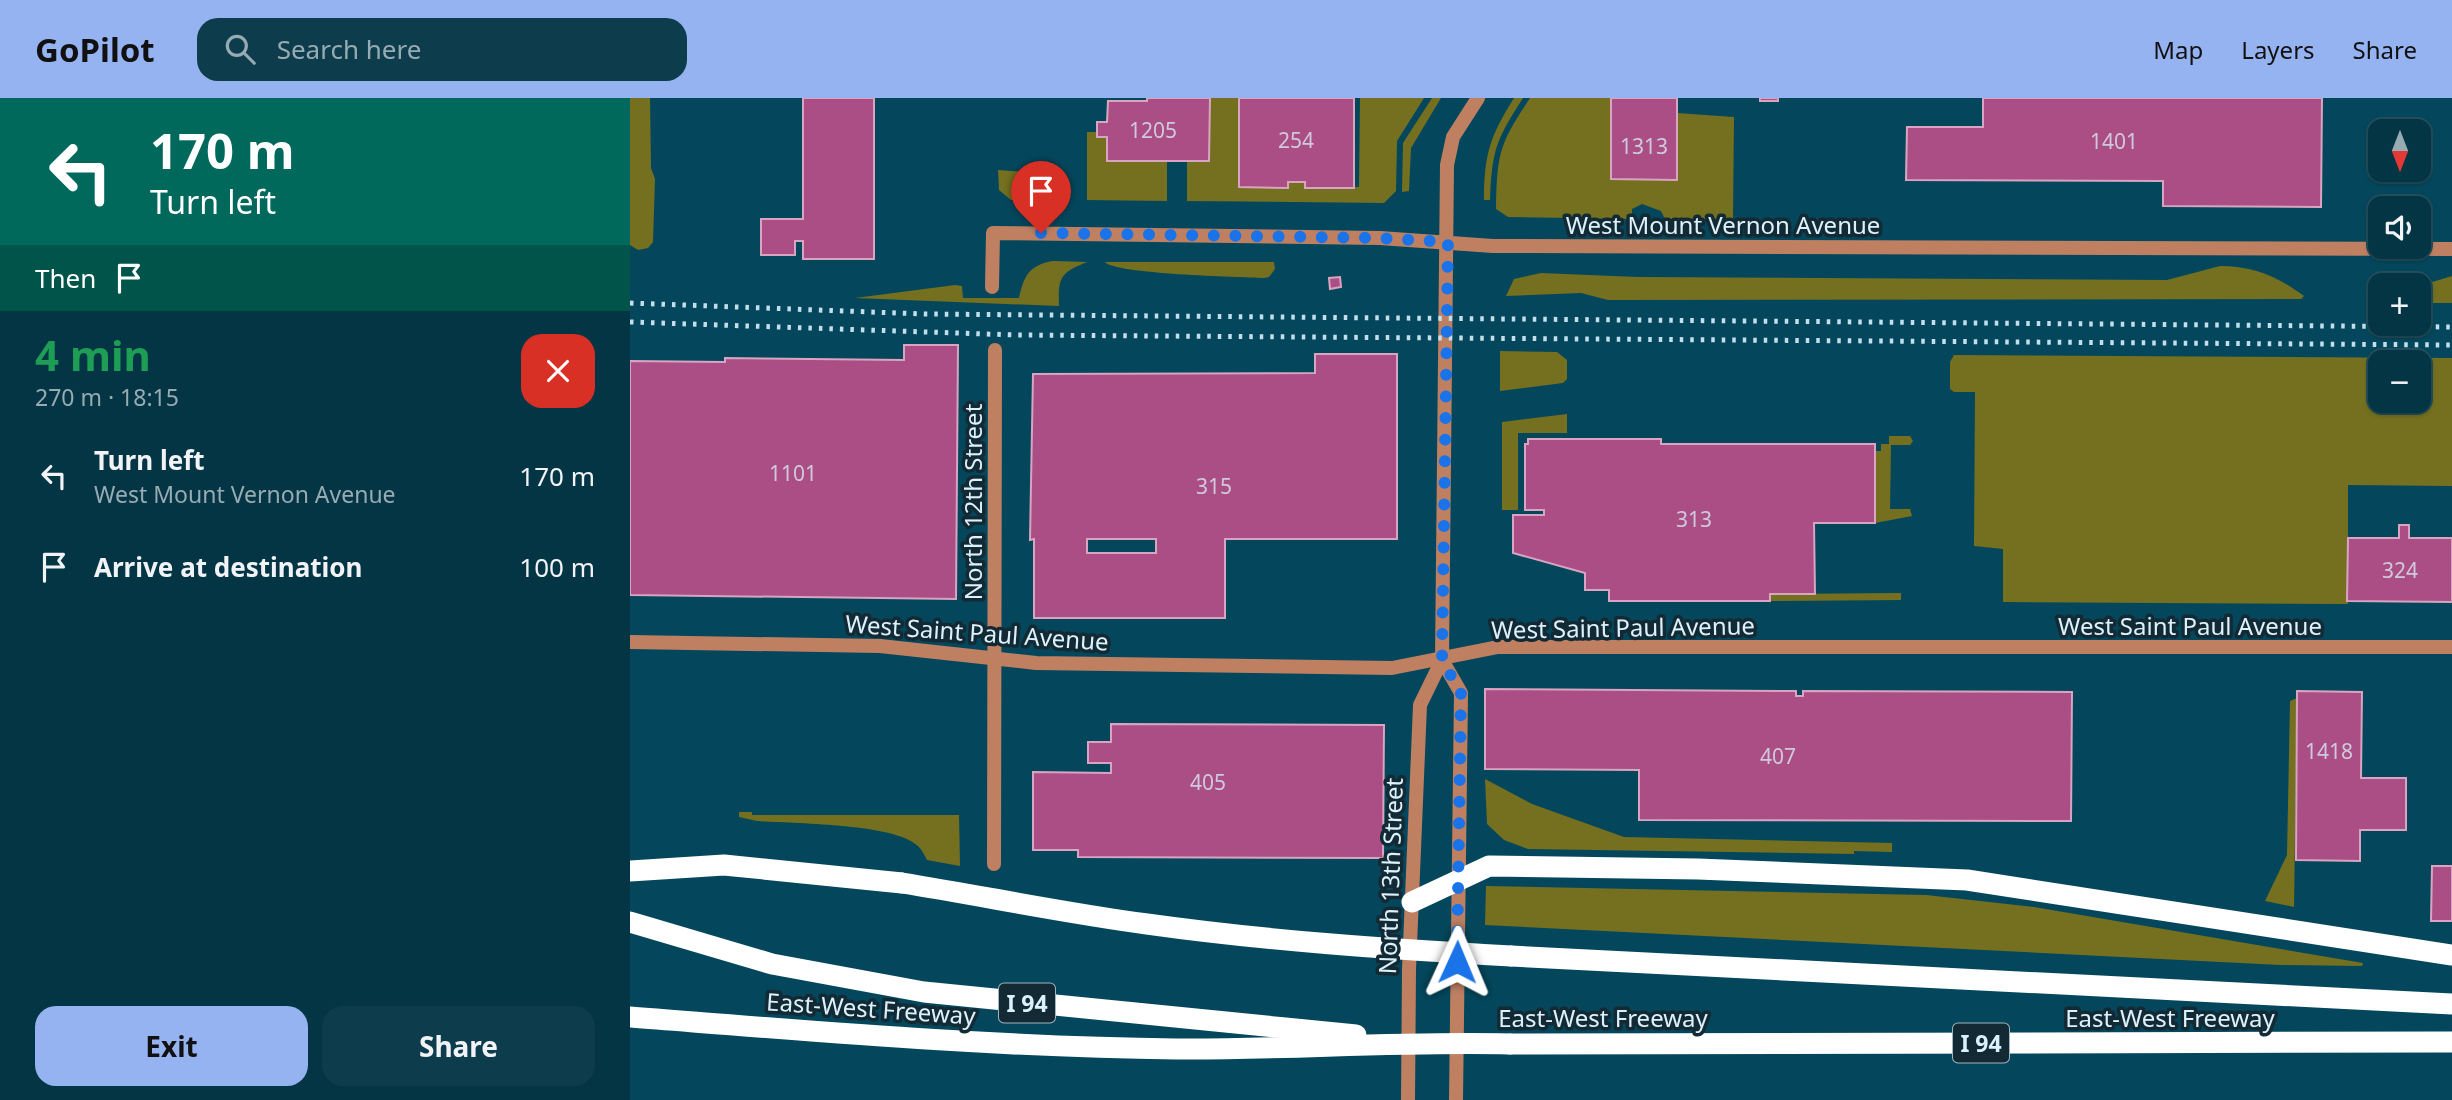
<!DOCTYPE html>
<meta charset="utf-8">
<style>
:root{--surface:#033545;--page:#0d3d4c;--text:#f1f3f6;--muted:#97abb3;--line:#24505e;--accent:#95b2f1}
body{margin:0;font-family:"Noto Sans",sans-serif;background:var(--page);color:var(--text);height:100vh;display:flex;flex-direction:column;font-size:26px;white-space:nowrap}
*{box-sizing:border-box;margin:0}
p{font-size:23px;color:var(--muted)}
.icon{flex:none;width:38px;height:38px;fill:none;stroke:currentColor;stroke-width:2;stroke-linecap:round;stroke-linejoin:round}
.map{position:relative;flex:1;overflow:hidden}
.sheet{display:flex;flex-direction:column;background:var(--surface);width:630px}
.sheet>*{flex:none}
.hud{background:#00695c;color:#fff;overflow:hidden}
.needle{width:46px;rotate:180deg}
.buttons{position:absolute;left:1738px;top:21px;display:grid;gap:14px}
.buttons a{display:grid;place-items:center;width:63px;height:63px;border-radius:14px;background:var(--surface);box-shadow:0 2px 5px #0004,0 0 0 2px var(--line);font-size:35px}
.pin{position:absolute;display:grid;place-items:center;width:60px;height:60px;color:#fff;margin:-72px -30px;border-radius:50% 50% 50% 0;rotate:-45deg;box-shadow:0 0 7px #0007}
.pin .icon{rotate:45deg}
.me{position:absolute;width:77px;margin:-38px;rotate:1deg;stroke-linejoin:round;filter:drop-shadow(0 0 5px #0008)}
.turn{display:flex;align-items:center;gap:24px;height:147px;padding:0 35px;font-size:32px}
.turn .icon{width:91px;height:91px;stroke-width:2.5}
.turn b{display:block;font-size:49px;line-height:60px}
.then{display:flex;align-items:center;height:66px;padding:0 35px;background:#0003;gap:14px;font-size:26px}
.round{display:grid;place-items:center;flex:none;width:74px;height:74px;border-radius:21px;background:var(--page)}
.headline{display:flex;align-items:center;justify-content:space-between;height:119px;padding:0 35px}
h1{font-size:42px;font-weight:700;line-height:52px;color:#1e9e55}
.primary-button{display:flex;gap:14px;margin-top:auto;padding:14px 35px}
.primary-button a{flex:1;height:80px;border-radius:21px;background:var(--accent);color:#111;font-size:28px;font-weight:700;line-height:80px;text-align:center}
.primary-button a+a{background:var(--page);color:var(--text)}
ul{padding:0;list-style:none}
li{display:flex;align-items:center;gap:21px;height:91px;padding:0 35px}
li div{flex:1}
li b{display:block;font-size:26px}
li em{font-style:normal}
header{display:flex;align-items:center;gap:42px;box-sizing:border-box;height:98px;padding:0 35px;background:var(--accent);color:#111}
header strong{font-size:33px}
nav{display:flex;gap:38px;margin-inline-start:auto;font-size:24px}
.search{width:490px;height:63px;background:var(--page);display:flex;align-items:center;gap:18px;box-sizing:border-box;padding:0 24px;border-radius:21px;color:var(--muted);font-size:26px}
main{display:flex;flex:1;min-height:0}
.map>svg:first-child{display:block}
.green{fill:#747020;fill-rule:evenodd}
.building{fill:#ab4e85;stroke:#d8a5c0;stroke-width:2;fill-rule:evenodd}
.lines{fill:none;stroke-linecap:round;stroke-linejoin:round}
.minor{stroke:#bf8062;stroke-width:14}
.tertiary{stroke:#bf8062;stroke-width:14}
.motorway{stroke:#fff;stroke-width:21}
.rail{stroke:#c4dfeb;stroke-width:5;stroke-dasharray:3.5 7;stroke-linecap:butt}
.motorway-bridge{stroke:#fff;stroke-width:21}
.route{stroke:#1a73e8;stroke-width:12;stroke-dasharray:0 21.6}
.labels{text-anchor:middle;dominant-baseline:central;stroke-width:7;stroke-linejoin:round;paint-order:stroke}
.number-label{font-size:21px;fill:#cfc9de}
.shield{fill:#132a34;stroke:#9fb6c0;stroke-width:2}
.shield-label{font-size:23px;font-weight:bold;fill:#dbf2fc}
.street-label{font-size:24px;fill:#dbf2fc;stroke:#132a34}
</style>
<header>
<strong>GoPilot</strong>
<div class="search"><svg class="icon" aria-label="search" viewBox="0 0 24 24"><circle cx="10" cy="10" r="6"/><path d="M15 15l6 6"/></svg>Search here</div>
<nav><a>Map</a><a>Layers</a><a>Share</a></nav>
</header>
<main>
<section class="sheet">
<div class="hud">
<div class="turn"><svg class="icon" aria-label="left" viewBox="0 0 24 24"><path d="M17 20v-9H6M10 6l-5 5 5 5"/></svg><div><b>170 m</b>Turn left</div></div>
<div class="then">Then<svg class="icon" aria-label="arrive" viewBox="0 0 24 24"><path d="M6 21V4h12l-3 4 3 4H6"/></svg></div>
</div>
<div class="headline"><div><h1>4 min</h1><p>270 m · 18:15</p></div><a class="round" style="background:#d93025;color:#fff"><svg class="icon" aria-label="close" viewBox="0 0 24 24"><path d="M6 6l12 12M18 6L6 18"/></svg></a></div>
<ul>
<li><svg class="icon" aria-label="left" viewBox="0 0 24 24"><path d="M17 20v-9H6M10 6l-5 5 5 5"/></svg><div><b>Turn left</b><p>West Mount Vernon Avenue</p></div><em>170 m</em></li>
<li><svg class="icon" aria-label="arrive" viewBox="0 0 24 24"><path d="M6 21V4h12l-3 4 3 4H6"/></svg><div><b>Arrive at destination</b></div><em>100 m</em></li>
</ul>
<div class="primary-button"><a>Exit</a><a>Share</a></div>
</section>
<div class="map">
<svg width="1822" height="1002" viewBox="0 0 1822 1002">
<rect width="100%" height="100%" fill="#04475c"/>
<g class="green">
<path d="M 0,0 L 20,0 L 21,70 L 25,81 L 23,144 L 18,150 L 8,152 L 0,147 Z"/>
<path d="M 580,0 L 609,0 L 609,89 L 658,90 L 658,84 L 675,84 L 675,90 L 729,89 L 730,0 L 794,0 L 767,43 L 766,93 L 754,105 L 557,103 L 557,63 L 579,63 Z"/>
<path d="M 802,0 L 811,0 L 781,50 L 779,93 L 772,94 L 773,45 Z"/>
<path d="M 884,0 L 893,0 C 866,42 862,52 860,102 L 854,102 C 854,57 860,38 884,0 Z"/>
<path d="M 900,0 L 981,0 L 981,81 L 1047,82 L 1047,15 L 1104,19 L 1103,121 L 1035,121 L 1031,113 L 1012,106 L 1002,111 L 1002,121 L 878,119 L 866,111 C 867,55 869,47 900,0 Z"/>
<path d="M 457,34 L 467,34 L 467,39 L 477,39 L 537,63 L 537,103 L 457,102 Z"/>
<path d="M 368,72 L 396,74 L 396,102 L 381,102 L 369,92 Z"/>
<path d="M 423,163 L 457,164 C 430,175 428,179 429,208 L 225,200 L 325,187 L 332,188 L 333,200 L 389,200 C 394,178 399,167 423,163 Z"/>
<path d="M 475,164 L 644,164 L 645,171 L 639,179 L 634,180 C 610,179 484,176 475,164 Z"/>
<path d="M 1590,168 C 1623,168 1647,178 1674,198 L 1671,201 L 978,202 L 951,195 L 876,198 L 884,181 L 911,175 L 1007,179 L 1537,182 Z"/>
<path d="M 1822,178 L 1822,205 L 1789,205 L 1789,188 Z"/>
<path d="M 870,253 L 927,254 L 937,262 L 937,281 L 933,285 L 870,293 Z"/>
<path d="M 1324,257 L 1822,260 L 1822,388 L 1718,387 L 1718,506 L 1373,504 L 1373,451 L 1344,448 L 1345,294 L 1324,294 L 1320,291 L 1320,264 ZM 1750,264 L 1788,264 L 1788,303 L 1750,303 Z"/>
<path d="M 937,316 L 937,335 L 888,335 L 888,412 L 872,412 L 872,324 Z"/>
<path d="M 1259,338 L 1280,338 L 1283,343 L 1280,347 L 1261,347 L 1260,411 L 1280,411 L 1282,418 L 1245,425 L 1245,353 L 1251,353 L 1251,346 L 1259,346 Z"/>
<path d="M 1271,495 L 1271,502 L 1140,503 L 1140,496 Z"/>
<path d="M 1667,600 L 1664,809 L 1635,803 L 1657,757 L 1660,603 Z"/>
<path d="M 855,681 L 902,706 L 994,739 L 1262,745 L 1262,754 L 1224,753 L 1224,756 L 898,751 L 874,742 L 857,726 Z"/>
<path d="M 109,714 L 122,714 L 122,717 L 329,717 L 330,768 L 297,762 C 295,758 292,752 288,748 C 263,725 163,726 127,723 L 109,719 Z"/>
<path d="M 856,788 L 1296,797 L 1404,809 L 1733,865 L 1732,868 L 1650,867 L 855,827 Z"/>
</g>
<g class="building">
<path d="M 173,0 L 244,0 L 244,161 L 173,161 L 173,143 L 165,143 L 165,157 L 131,157 L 131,121 L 173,121 Z"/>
<path d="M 517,0 L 580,0 L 579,63 L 477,63 L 477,39 L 467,39 L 467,24 L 477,24 L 478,3 L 517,3 Z"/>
<path d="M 609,0 L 724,0 L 724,90 L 675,90 L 675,84 L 658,84 L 658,90 L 609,89 Z"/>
<path d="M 981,0 L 1047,0 L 1047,82 L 981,81 Z"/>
<rect x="1130" y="0" width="18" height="3"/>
<path d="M 1353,0 L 1692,0 L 1691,109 L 1533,108 L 1533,83 L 1276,82 L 1277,29 L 1353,29 Z"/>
<path d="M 710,179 L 711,189 L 700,191 L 699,180 Z"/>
<path d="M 274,247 L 328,247 L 326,501 L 0,497 L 0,263 L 95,264 L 95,260 L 274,262 Z"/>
<path d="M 685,256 L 767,256 L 767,441 L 595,441 L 595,520 L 404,520 L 404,441 L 400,442 L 403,276 L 685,275 ZM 457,441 L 526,441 L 526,455 L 457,455 Z"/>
<path d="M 898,341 L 1031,341 L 1031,346 L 1245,346 L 1245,425 L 1184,425 L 1185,496 L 1140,496 L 1140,503 L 979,503 L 979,492 L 955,492 L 955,475 L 883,455 L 883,417 L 914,417 L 914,412 L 895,412 L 895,346 L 898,346 Z"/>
<path d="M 1769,427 L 1779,427 L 1779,440 L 1822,440 L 1822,504 L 1717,503 L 1718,440 L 1769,440 Z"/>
<path d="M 855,591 L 1166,593 L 1166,598 L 1173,598 L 1173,593 L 1442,594 L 1441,723 L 1009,722 L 1009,672 L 855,671 Z"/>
<path d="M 1667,593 L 1732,594 L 1731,680 L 1776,680 L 1776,732 L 1730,732 L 1730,763 L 1666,762 Z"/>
<path d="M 481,626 L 754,627 L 753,760 L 448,759 L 448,752 L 403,752 L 403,674 L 481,675 L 481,665 L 458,665 L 458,644 L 481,644 Z"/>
<path d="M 1802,768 L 1822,768 L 1822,823 L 1801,823 Z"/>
</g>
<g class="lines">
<g class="minor">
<path d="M 362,189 L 363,135 L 750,140 L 863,148 L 1822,151"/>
<path d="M 364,766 L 365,252"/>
</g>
<g class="tertiary">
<path d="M 0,544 L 250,548 L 406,565 L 762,570 L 868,549 L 1822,549"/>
<path d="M 812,562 L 831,595 L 826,1002"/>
<path d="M 778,1002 L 779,871 L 790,607 L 812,562 L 817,67 L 823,39 L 848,0"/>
</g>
<g class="motorway">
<path d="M 0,773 L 94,767 L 272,785"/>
<path d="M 782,804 L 859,768 L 1068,771 L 1337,782 L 1822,857"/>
<path d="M 881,858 L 1822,906"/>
<path d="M 880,946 L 1822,944"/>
</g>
<g class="rail">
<path d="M 0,205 L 295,216 L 1822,229"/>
<path d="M 0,224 L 386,237 L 1822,247"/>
</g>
<g class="motorway-bridge">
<path d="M 272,785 C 353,798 435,815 517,826 C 638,843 759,851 881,858"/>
<path d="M 0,824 L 142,866 L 294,894 L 726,937"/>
<path d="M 0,919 C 181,933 364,949 546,951 C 657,952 768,943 880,946"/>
</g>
</g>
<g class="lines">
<path class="route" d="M 411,135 L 750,140 L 818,144 L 812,562 L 831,595 L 827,864"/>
</g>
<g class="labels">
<g class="number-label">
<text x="523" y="32">1205</text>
<text x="666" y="42">254</text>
<text x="1484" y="43">1401</text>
<text x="1014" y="48">1313</text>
<text x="163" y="375">1101</text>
<text x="584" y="388">315</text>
<text x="1064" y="421">313</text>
<text x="1770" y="472">324</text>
<text x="1699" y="653">1418</text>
<text x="1148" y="658">407</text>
<text x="578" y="684">405</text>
</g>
<g class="shield">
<rect x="369" y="885.5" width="56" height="39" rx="5"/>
<rect x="1323" y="925.5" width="56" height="39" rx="5"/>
</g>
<g class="shield-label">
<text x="397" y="905">I 94</text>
<text x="1351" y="945">I 94</text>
</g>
<g class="street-label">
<text x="1093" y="126">West Mount Vernon Avenue</text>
<text transform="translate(342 404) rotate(-90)">North 12th Street</text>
<text x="1560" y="527">West Saint Paul Avenue</text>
<text transform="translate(993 529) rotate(-1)">West Saint Paul Avenue</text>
<text transform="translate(347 534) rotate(4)">West Saint Paul Avenue</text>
<text transform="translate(760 778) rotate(-88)">North 13th Street</text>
<text transform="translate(241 910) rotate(4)">East-West Freeway</text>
<text x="973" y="919">East-West Freeway</text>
<text x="1540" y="919">East-West Freeway</text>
</g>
</g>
</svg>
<div class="buttons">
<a><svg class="needle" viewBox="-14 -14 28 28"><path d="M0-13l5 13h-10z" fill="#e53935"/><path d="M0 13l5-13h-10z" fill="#97abb3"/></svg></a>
<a><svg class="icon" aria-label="sound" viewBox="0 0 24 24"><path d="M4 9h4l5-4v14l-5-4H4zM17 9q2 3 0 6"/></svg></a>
<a>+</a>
<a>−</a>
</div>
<div class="pin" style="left:411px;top:135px;background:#d93025"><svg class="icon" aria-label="arrive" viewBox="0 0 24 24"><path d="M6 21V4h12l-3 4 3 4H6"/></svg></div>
<svg class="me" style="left:827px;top:864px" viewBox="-20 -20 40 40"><path d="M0-17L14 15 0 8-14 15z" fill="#1a73e8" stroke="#fff" stroke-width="4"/></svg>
</div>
</main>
